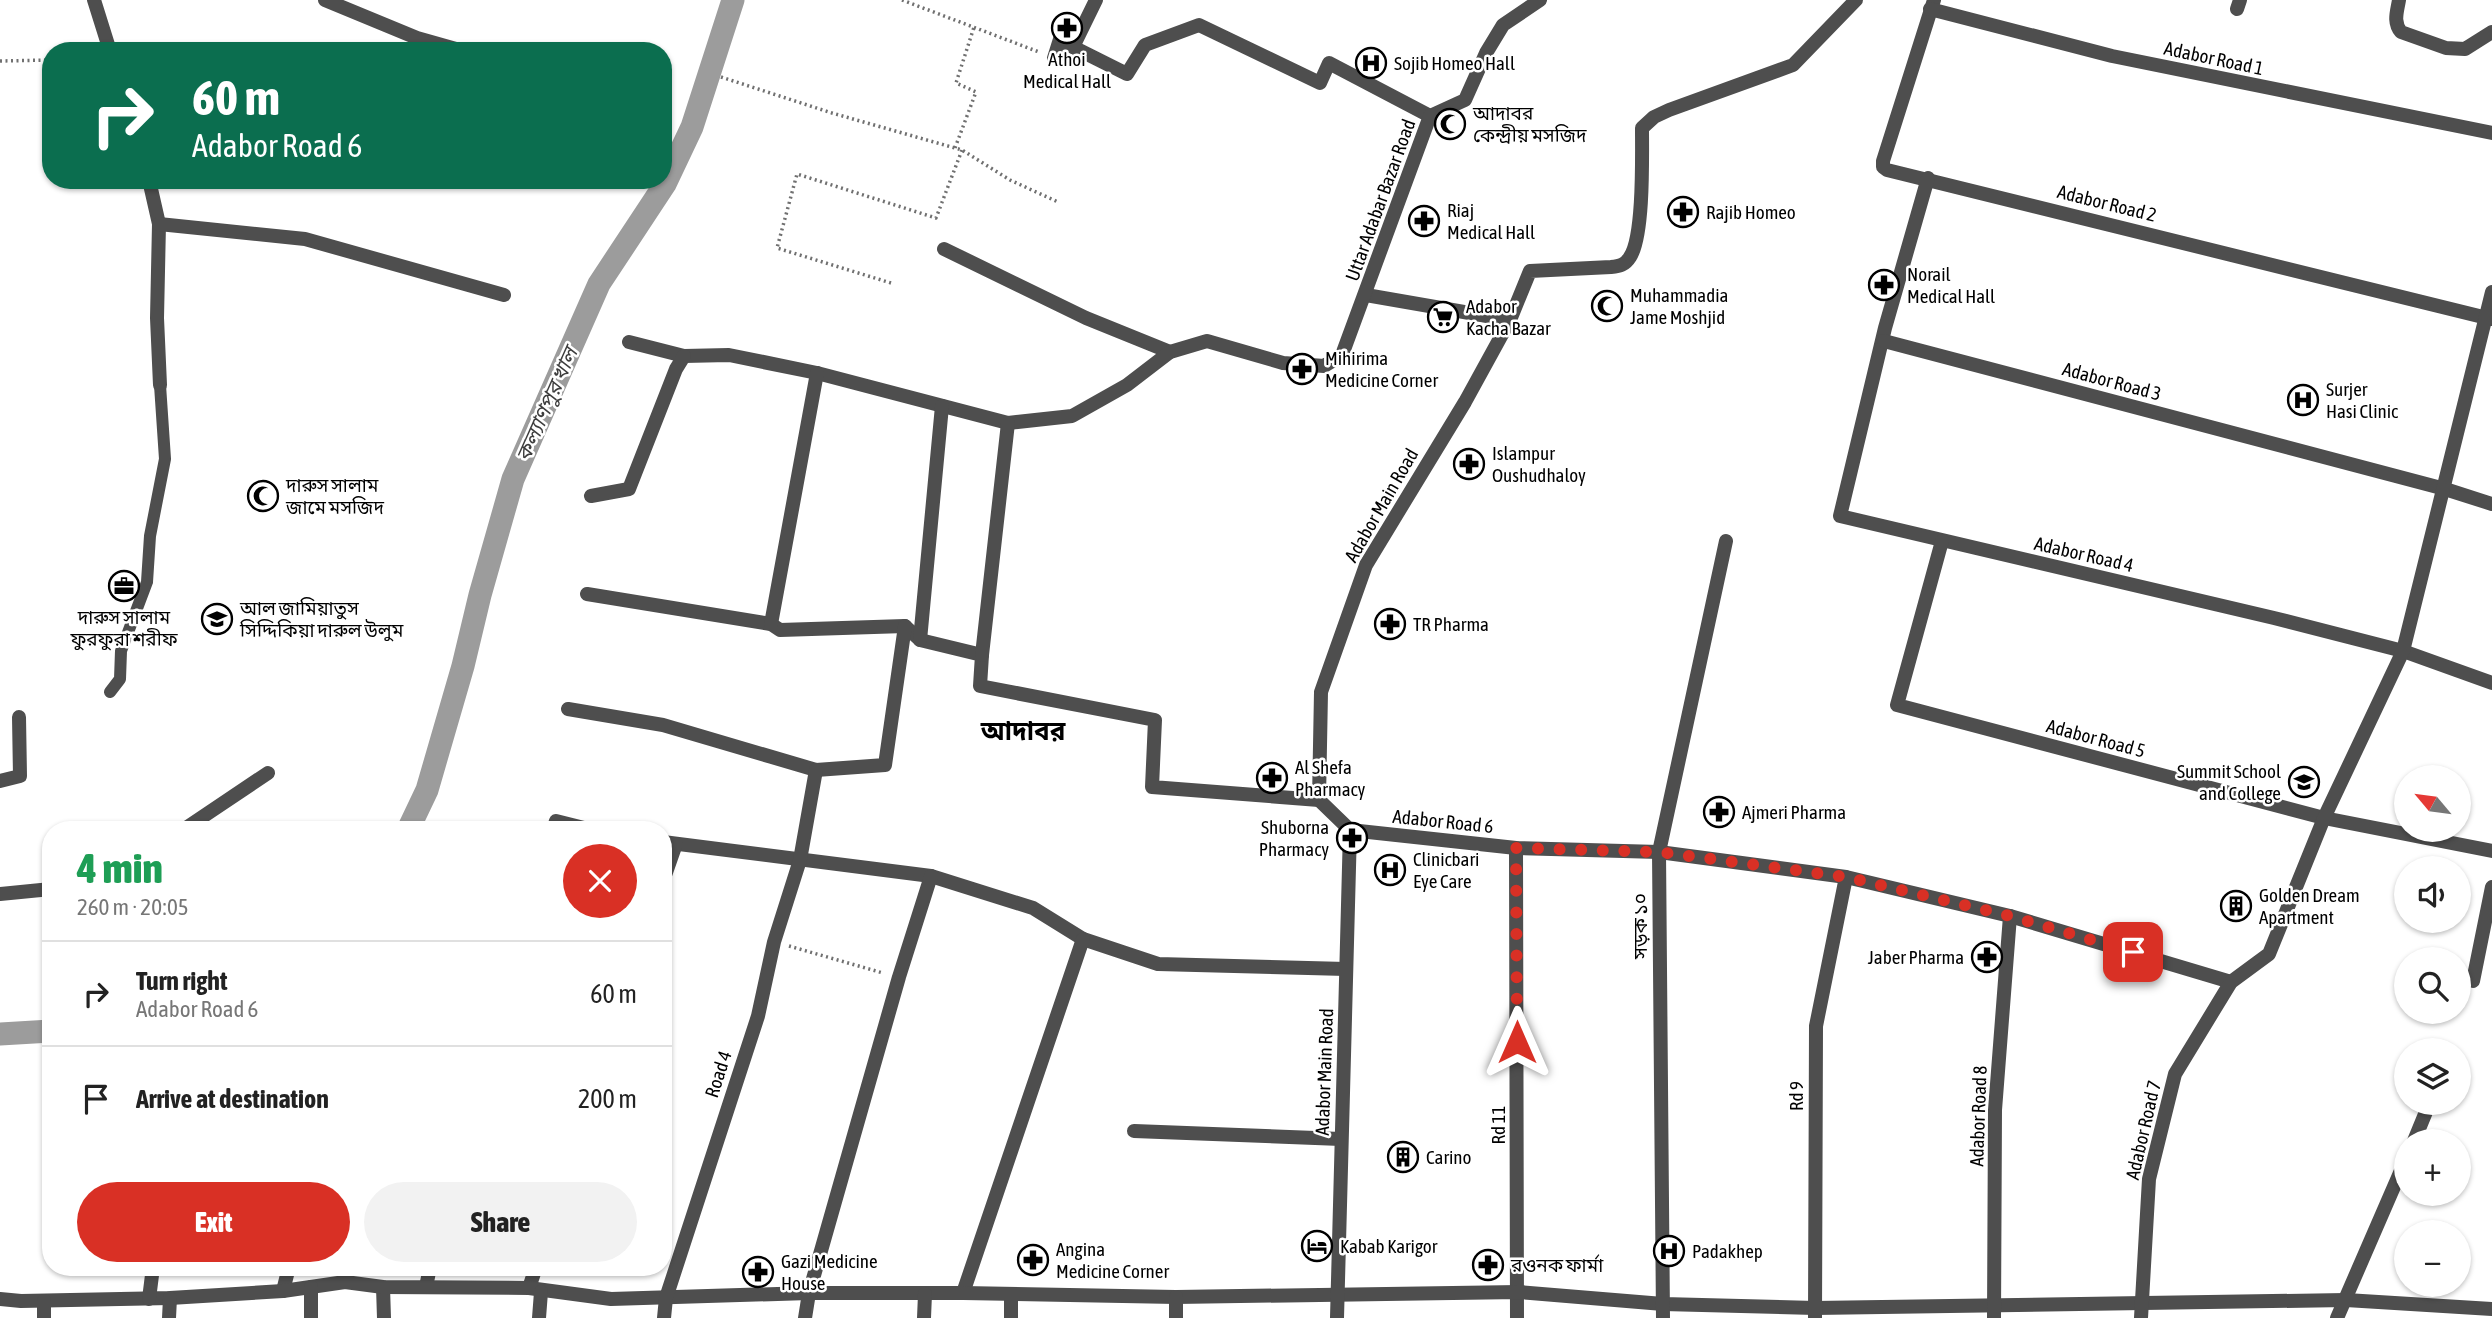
<!DOCTYPE html>
<meta charset="utf-8">
<style>
:root{--surface:#fff;--page:#f2f2f2;--text:#222;--muted:#767676;--line:#e0e0e0;--accent:#d93025}
body{margin:0;font-family:"Asap Condensed","Noto Sans Bengali",sans-serif;background:var(--page);color:var(--text);height:100vh;display:flex;flex-direction:column;font-size:26px;white-space:nowrap}
*{box-sizing:border-box;margin:0}
p{font-size:23px;color:var(--muted)}
.icon{flex:none;width:38px;height:38px;fill:none;stroke:currentColor;stroke-width:2;stroke-linecap:round;stroke-linejoin:round}
.map{position:relative;flex:1;overflow:hidden}
.drawer{position:absolute;left:42px;top:821px;width:630px;height:455px;display:flex;flex-direction:column;background:var(--surface);border-radius:28px;box-shadow:0 2px 5px #0004}
.drawer>*{flex:none}
.hud{position:absolute;left:42px;top:42px;width:630px;height:147px;border-radius:28px;box-shadow:0 2px 5px #0004;background:#0b6e4f;color:#fff;overflow:hidden}
.needle{width:46px;rotate:299deg}
.buttons{position:absolute;left:2394px;top:765px;display:grid;gap:14px}
.buttons a{display:grid;place-items:center;width:77px;height:77px;border-radius:50%;background:var(--surface);box-shadow:0 2px 5px #0004;font-size:35px}
.pin{position:absolute;display:grid;place-items:center;width:60px;height:60px;color:#fff;margin:-30px;border-radius:14px;box-shadow:0 4px 10px #0006}
.me{position:absolute;width:77px;margin:-38px;rotate:0deg;stroke-linejoin:round;filter:drop-shadow(0 0 5px #0008)}
.turn{display:flex;align-items:center;gap:24px;height:147px;padding:0 35px;font-size:32px}
.turn .icon{width:91px;height:91px;stroke-width:2.5}
.turn b{display:block;font-size:49px;line-height:60px}
.round{display:grid;place-items:center;flex:none;width:74px;height:74px;border-radius:37px;background:var(--page)}
.headline{display:flex;align-items:center;justify-content:space-between;height:119px;padding:0 35px}
h1{font-size:42px;font-weight:800;line-height:52px;color:#1e9e55}
.primary-button{display:flex;gap:14px;margin-top:auto;padding:14px 35px}
.primary-button a{flex:1;height:80px;border-radius:42px;background:var(--accent);color:#fff;font-size:28px;font-weight:800;line-height:80px;text-align:center}
.primary-button a+a{background:var(--page);color:var(--text)}
ul{padding:0;list-style:none}
li{display:flex;align-items:center;gap:21px;height:105px;padding:0 35px;border-top:2px solid var(--line)}
li div{flex:1}
li b{display:block;font-size:26px}
li em{font-style:normal}
.map>svg:first-child{display:block}
.lines{fill:none;stroke-linecap:round;stroke-linejoin:round}
.canal{stroke:#9c9c9c;stroke-width:23}
.path{stroke:#707070;stroke-width:3.5;stroke-dasharray:2 3.5;stroke-linecap:butt}
.service{stroke:#4e4e4e;stroke-width:12}
.minor{stroke:#4e4e4e;stroke-width:14}
.route{stroke:#d93025;stroke-width:12;stroke-dasharray:0 21.6}
.labels{text-anchor:middle;dominant-baseline:central;stroke-width:5;stroke-linejoin:round;paint-order:stroke}
.street-label{font-size:19px;fill:#000;stroke:#fff}
.poi-label{font-size:19px;fill:#000;stroke:#fff;text-anchor:start}
.water-label{font-size:21px;font-style:italic;fill:#3d3d3d;stroke:#fff}
.district-label{font-size:26px;font-weight:bold;fill:#000;stroke:#fff}
</style>
<div class="map">
<svg width="2492" height="1318" viewBox="0 0 2492 1318">
<rect width="100%" height="100%" fill="#fff"/>
<g class="lines">
<g class="canal">
<path d="M 408,830 L 427,790 L 463,666 L 480,595 L 513,479 L 599,284 L 665,184 L 692,127 L 733,0"/>
<path d="M 0,1034 L 51,1031"/>
</g>
<g class="path">
<path d="M 902,0 L 1039,52"/>
<path d="M 0,61 L 51,60"/>
<path d="M 721,77 L 832,113 L 962,150 L 1010,180 L 1058,202"/>
<path d="M 955,148 L 976,92 L 956,83 L 974,27"/>
<path d="M 891,283 L 777,248 L 797,174 L 936,218 L 962,150"/>
<path d="M 789,946 L 883,973"/>
</g>
<path class="service" d="M 110,692 L 120,679 L 121,651 L 147,582 L 150,536 L 165,459 L 160,385"/>
<g class="minor">
<path d="M 94,0 L 110,51"/>
<path d="M 325,0 L 417,38 L 463,51"/>
<path d="M 1934,0 L 1883,161 L 1883,167 L 1887,170 L 2491,319"/>
<path d="M 2399,0 C 2397,12 2393,22 2401,32 L 2446,48 L 2465,49 L 2492,32"/>
<path d="M 1930,9 L 2112,56 L 2492,133"/>
<path d="M 2237,9 L 2240,0"/>
<path d="M 1073,47 L 1127,74 L 1145,45 L 1199,25 L 1320,83 L 1329,63 L 1430,116"/>
<path d="M 1054,58 L 1060,39 L 1073,47 L 1096,0"/>
<path d="M 1928,178 L 1885,328 L 1840,516 L 2274,618 L 2403,651 L 2492,683"/>
<path d="M 149,180 L 159,224 L 157,318 L 160,385"/>
<path d="M 159,224 L 305,239 L 504,295"/>
<path d="M 944,249 L 1086,318 L 1170,352"/>
<path d="M 1366,295 L 1510,320"/>
<path d="M 1884,341 L 2445,489 L 2492,504"/>
<path d="M 629,342 L 684,356 L 729,355 L 817,373 L 1008,423 L 1072,416 L 1127,385 L 1170,352 L 1207,341 L 1283,363 L 1324,366 L 1342,355 L 1430,116 L 1465,100 L 1486,53 L 1503,25 L 1540,0"/>
<path d="M 591,496 L 629,489 L 676,369 L 684,356"/>
<path d="M 1942,541 L 1897,705 L 2324,818 L 2492,851"/>
<path d="M 587,594 L 771,624 L 780,630 L 905,626 L 920,640 L 982,655 L 980,686 L 1155,720 L 1152,787 L 1319,800"/>
<path d="M 771,624 L 817,373"/>
<path d="M 920,640 L 942,406"/>
<path d="M 982,655 L 1008,423"/>
<path d="M 568,709 L 663,725 L 816,770 L 885,765 L 905,626"/>
<path d="M 0,781 L 20,776 L 19,717"/>
<path d="M 183,830 L 268,773"/>
<path d="M 553,830 L 556,821 L 592,830"/>
<path d="M 1350,830 L 1516,848 L 1659,852 L 1846,877 L 2010,916 L 2231,982"/>
<path d="M 663,842 L 931,876 L 1033,908 L 1083,939 L 1158,964 L 1346,969"/>
<path d="M 1516,848 L 1517,1318"/>
<path d="M 663,881 L 676,844"/>
<path d="M 0,894 L 51,889"/>
<path d="M 2473,981 L 2492,887"/>
<path d="M 1134,1131 L 1341,1139"/>
<path d="M 2414,1141 L 2430,1102"/>
<path d="M 383,1287 L 384,1318"/>
<path d="M 426,1287 L 430,1267"/>
<path d="M 529,1288 L 536,1267"/>
<path d="M 283,1291 L 289,1267"/>
<path d="M 963,1293 L 1083,939"/>
<path d="M 1011,1295 L 1011,1318"/>
<path d="M 0,1299 L 21,1301 L 170,1298 L 283,1291 L 345,1282 L 383,1287 L 529,1288 L 611,1299 L 809,1293 L 963,1293 L 1176,1297 L 1519,1292 L 1663,1304 L 1815,1308 L 2346,1300 L 2492,1309"/>
<path d="M 149,1299 L 153,1267"/>
<path d="M 44,1318 L 44,1301"/>
<path d="M 169,1318 L 170,1298"/>
<path d="M 311,1318 L 311,1287"/>
<path d="M 539,1318 L 541,1292"/>
<path d="M 664,1318 L 666,1298 L 758,1016 L 774,942 L 800,860 L 816,770"/>
<path d="M 805,1318 L 809,1293 L 899,977 L 931,876"/>
<path d="M 924,1318 L 925,1294"/>
<path d="M 1176,1318 L 1176,1297"/>
<path d="M 1337,1318 L 1350,830 L 1319,800 L 1321,692 L 1366,565 L 1465,402 L 1510,320 L 1530,271 L 1611,267 C 1620,266 1625,265 1630,257 C 1644,236 1642,156 1642,128 L 1654,117 L 1669,110 L 1793,65 L 1856,0"/>
<path d="M 1663,1318 L 1659,852 L 1726,541"/>
<path d="M 1815,1318 L 1816,1026 L 1846,877"/>
<path d="M 1994,1318 L 1995,1110 L 2010,916"/>
<path d="M 2141,1318 L 2149,1179 L 2175,1074 L 2231,982 L 2269,954 L 2324,818 L 2403,651 L 2492,292"/>
<path d="M 2337,1318 L 2406,1159"/>
</g>
</g>
<g class="lines">
<path class="route" d="M 1517,1042 L 1516,848 L 1659,852 L 1846,877 L 2010,916 L 2133,952"/>
</g>
<defs>
<g id="pharmacy-ring" transform="scale(1.575)"><circle r="9.5" fill="#fff" stroke="#000" stroke-width="1.5"/><path d="M-2-6h4v4h4v4h-4v4h-4v-4h-4v-4h4Z" fill="#000"/></g>
<g id="hospital-ring" transform="scale(1.575)"><circle r="9.5" fill="#fff" stroke="#000" stroke-width="1.5"/><path d="M-5-5h3v3.5h4V-5h3V5h-3V1.5h-4V5h-3Z" fill="#000"/></g>
<g id="mosque-ring" transform="scale(1.575)"><circle r="9.5" fill="#fff" stroke="#000" stroke-width="1.5"/><path d="M3.5-4.9A6 6 0 1 0 3.5 4.9A5 5 0 1 1 3.5-4.9Z" fill="#000"/></g>
<g id="supermarket-ring" transform="scale(1.575)"><circle r="9.5" fill="#fff" stroke="#000" stroke-width="1.5"/><path d="M-6-5.5h2.5l.6 2H6L4.5 2H-2.5L-4.4-4H-6ZM-1.5 3.2a1.3 1.3 0 1 0 .1 0ZM3 3.2a1.3 1.3 0 1 0 .1 0Z" fill="#000"/></g>
<g id="office-ring" transform="scale(1.575)"><circle r="9.5" fill="#fff" stroke="#000" stroke-width="1.5"/><path d="M-6-3h4V-5.5h4V-3h4V5H-6ZM-1-4.5V-3h2v-1.5ZM-6 0V1H6V0Z" fill="#000"/></g>
<g id="university-ring" transform="scale(1.575)"><circle r="9.5" fill="#fff" stroke="#000" stroke-width="1.5"/><path d="M0-5L7-2L0 1L-7-2ZM-4 1L0 2.5L4 1V4Q0 6-4 4Z" fill="#000"/></g>
<g id="school-ring" transform="scale(1.575)"><circle r="9.5" fill="#fff" stroke="#000" stroke-width="1.5"/><path d="M0-5L7-2L0 1L-7-2ZM-4 1L0 2.5L4 1V4Q0 6-4 4Z" fill="#000"/></g>
<g id="building-ring" transform="scale(1.575)"><circle r="9.5" fill="#fff" stroke="#000" stroke-width="1.5"/><path d="M-4-6H4V6H1V3H-1V6H-4ZM-2.5-4.3h1.7v1.8h-1.7ZM.8-4.3h1.7v1.8H.8ZM-2.5-1h1.7V.8h-1.7ZM.8-1h1.7V.8H.8Z" fill="#000"/></g>
<g id="hotel-ring" transform="scale(1.575)"><circle r="9.5" fill="#fff" stroke="#000" stroke-width="1.5"/><path d="M-6-4.5h1.5V1H6V5H4.5V3h-9V5H-6ZM-4 0a1.8 1.8 0 1 1 3.6 0ZM.5 0V-2.5h3Q6-2.5 6 0Z" fill="#000"/></g>
</defs>
<g fill-rule="evenodd">
<use href="#pharmacy-ring" x="1067" y="28"/>
<use href="#hospital-ring" x="1371" y="63"/>
<use href="#mosque-ring" x="1450" y="124"/>
<use href="#pharmacy-ring" x="1683" y="212"/>
<use href="#pharmacy-ring" x="1424" y="221"/>
<use href="#pharmacy-ring" x="1884" y="285"/>
<use href="#mosque-ring" x="1607" y="306"/>
<use href="#supermarket-ring" x="1443" y="317"/>
<use href="#pharmacy-ring" x="1302" y="369"/>
<use href="#hospital-ring" x="2303" y="400"/>
<use href="#pharmacy-ring" x="1469" y="464"/>
<use href="#mosque-ring" x="263" y="496"/>
<use href="#office-ring" x="124" y="586"/>
<use href="#university-ring" x="217" y="619"/>
<use href="#pharmacy-ring" x="1390" y="624"/>
<use href="#pharmacy-ring" x="1272" y="778"/>
<use href="#school-ring" x="2304" y="782"/>
<use href="#pharmacy-ring" x="1719" y="812"/>
<use href="#pharmacy-ring" x="1352" y="838"/>
<use href="#hospital-ring" x="1390" y="870"/>
<use href="#building-ring" x="2236" y="906"/>
<use href="#pharmacy-ring" x="1987" y="957"/>
<use href="#building-ring" x="1403" y="1157"/>
<use href="#hotel-ring" x="1317" y="1246"/>
<use href="#hospital-ring" x="1669" y="1251"/>
<use href="#pharmacy-ring" x="1033" y="1260"/>
<use href="#pharmacy-ring" x="1488" y="1265"/>
<use href="#pharmacy-ring" x="758" y="1272"/>
</g>
<g class="labels">
<g class="street-label">
<text transform="translate(2214 58) rotate(12)">Adabor Road 1</text>
<text transform="translate(1380 200) rotate(-70)">Uttar Adabar Bazar Road</text>
<text transform="translate(2107 203) rotate(14)">Adabor Road 2</text>
<text transform="translate(2112 381) rotate(15)">Adabor Road 3</text>
<text transform="translate(1381 505) rotate(-60)">Adabor Main Road</text>
<text transform="translate(2084 554) rotate(13)">Adabor Road 4</text>
<text transform="translate(2096 738) rotate(15)">Adabor Road 5</text>
<text transform="translate(1443 821) rotate(6)">Adabor Road 6</text>
<text transform="translate(1640 926) rotate(-90)">সড়ক ১০</text>
<text transform="translate(1324 1072) rotate(-88)">Adabor Main Road</text>
<text transform="translate(718 1074) rotate(-72)">Road 4</text>
<text transform="translate(1796 1096) rotate(-90)">Rd 9</text>
<text transform="translate(1978 1116) rotate(-88)">Adabor Road 8</text>
<text transform="translate(1498 1125) rotate(-90)">Rd 11</text>
<text transform="translate(2143 1130) rotate(-77)">Adabor Road 7</text>
</g>
<g class="poi-label">
<text x="1067" y="59" text-anchor="middle">Athoi<tspan x="1067" dy="22">Medical Hall</tspan></text>
<text x="1394" y="63">Sojib Homeo Hall</text>
<text x="1473" y="113">আদাবর<tspan x="1473" dy="22">কেন্দ্রীয় মসজিদ</tspan></text>
<text x="1447" y="210">Riaj<tspan x="1447" dy="22">Medical Hall</tspan></text>
<text x="1706" y="212">Rajib Homeo</text>
<text x="1907" y="274">Norail<tspan x="1907" dy="22">Medical Hall</tspan></text>
<text x="1630" y="295">Muhammadia<tspan x="1630" dy="22">Jame Moshjid</tspan></text>
<text x="1466" y="306">Adabor<tspan x="1466" dy="22">Kacha Bazar</tspan></text>
<text x="1325" y="358">Mihirima<tspan x="1325" dy="22">Medicine Corner</tspan></text>
<text x="2326" y="389">Surjer<tspan x="2326" dy="22">Hasi Clinic</tspan></text>
<text x="1492" y="453">Islampur<tspan x="1492" dy="22">Oushudhaloy</tspan></text>
<text x="286" y="485">দারুস সালাম<tspan x="286" dy="22">জামে মসজিদ</tspan></text>
<text x="240" y="608">আল জামিয়াতুস<tspan x="240" dy="22">সিদ্দিকিয়া দারুল উলুম</tspan></text>
<text x="124" y="617" text-anchor="middle">দারুস সালাম<tspan x="124" dy="22">ফুরফুরা শরীফ</tspan></text>
<text x="1413" y="624">TR Pharma</text>
<text x="1295" y="767">Al Shefa<tspan x="1295" dy="22">Pharmacy</tspan></text>
<text x="2281" y="771" text-anchor="end">Summit School<tspan x="2281" dy="22">and College</tspan></text>
<text x="1742" y="812">Ajmeri Pharma</text>
<text x="1329" y="827" text-anchor="end">Shuborna<tspan x="1329" dy="22">Pharmacy</tspan></text>
<text x="1413" y="859">Clinicbari<tspan x="1413" dy="22">Eye Care</tspan></text>
<text x="2259" y="895">Golden Dream<tspan x="2259" dy="22">Apartment</tspan></text>
<text x="1964" y="957" text-anchor="end">Jaber Pharma</text>
<text x="1426" y="1157">Carino</text>
<text x="1340" y="1246">Kabab Karigor</text>
<text x="1056" y="1249">Angina<tspan x="1056" dy="22">Medicine Corner</tspan></text>
<text x="1692" y="1251">Padakhep</text>
<text x="781" y="1261">Gazi Medicine<tspan x="781" dy="22">House</tspan></text>
<text x="1511" y="1265">রওনক ফার্মা</text>
</g>
<g class="water-label">
<text transform="translate(546 404) rotate(-66)">কল্যাণপুর খাল</text>
</g>
<g class="district-label">
<text x="1023" y="731">আদাবর</text>
</g>
</g>
</svg>
<div class="buttons">
<a><svg class="needle" viewBox="-14 -14 28 28"><path d="M0-13l5 13h-10z" fill="#e53935"/><path d="M0 13l5-13h-10z" fill="#767676"/></svg></a>
<a><svg class="icon" aria-label="sound" viewBox="0 0 24 24"><path d="M4 9h4l5-4v14l-5-4H4zM17 9q2 3 0 6"/></svg></a>
<a><svg class="icon" aria-label="search" viewBox="0 0 24 24"><circle cx="10" cy="10" r="6"/><path d="M15 15l6 6"/></svg></a>
<a><svg class="icon" aria-label="layers" viewBox="0 0 24 24"><path d="M12 4l9 5-9 5-9-5zM3 14l9 5 9-5"/></svg></a>
<a>+</a>
<a>−</a>
</div>
<div class="pin" style="left:2133px;top:952px;background:#d93025"><svg class="icon" aria-label="arrive" viewBox="0 0 24 24"><path d="M6 21V4h12l-3 4 3 4H6"/></svg></div>
<svg class="me" style="left:1517px;top:1042px" viewBox="-20 -20 40 40"><path d="M0-17L14 15 0 8-14 15z" fill="#d93025" stroke="#fff" stroke-width="4"/></svg>
<div class="hud">
<div class="turn"><svg class="icon" aria-label="right" viewBox="0 0 24 24"><path d="M7 20v-9h11M14 6l5 5-5 5"/></svg><div><b>60 m</b>Adabor Road 6</div></div>
</div>
<section class="drawer">
<div class="headline"><div><h1>4 min</h1><p>260 m · 20:05</p></div><a class="round" style="background:#d93025;color:#fff"><svg class="icon" aria-label="close" viewBox="0 0 24 24"><path d="M6 6l12 12M18 6L6 18"/></svg></a></div>
<ul>
<li><svg class="icon" aria-label="right" viewBox="0 0 24 24"><path d="M7 20v-9h11M14 6l5 5-5 5"/></svg><div><b>Turn right</b><p>Adabor Road 6</p></div><em>60 m</em></li>
<li><svg class="icon" aria-label="arrive" viewBox="0 0 24 24"><path d="M6 21V4h12l-3 4 3 4H6"/></svg><div><b>Arrive at destination</b></div><em>200 m</em></li>
</ul>
<div class="primary-button"><a>Exit</a><a>Share</a></div>
</section>
</div>
